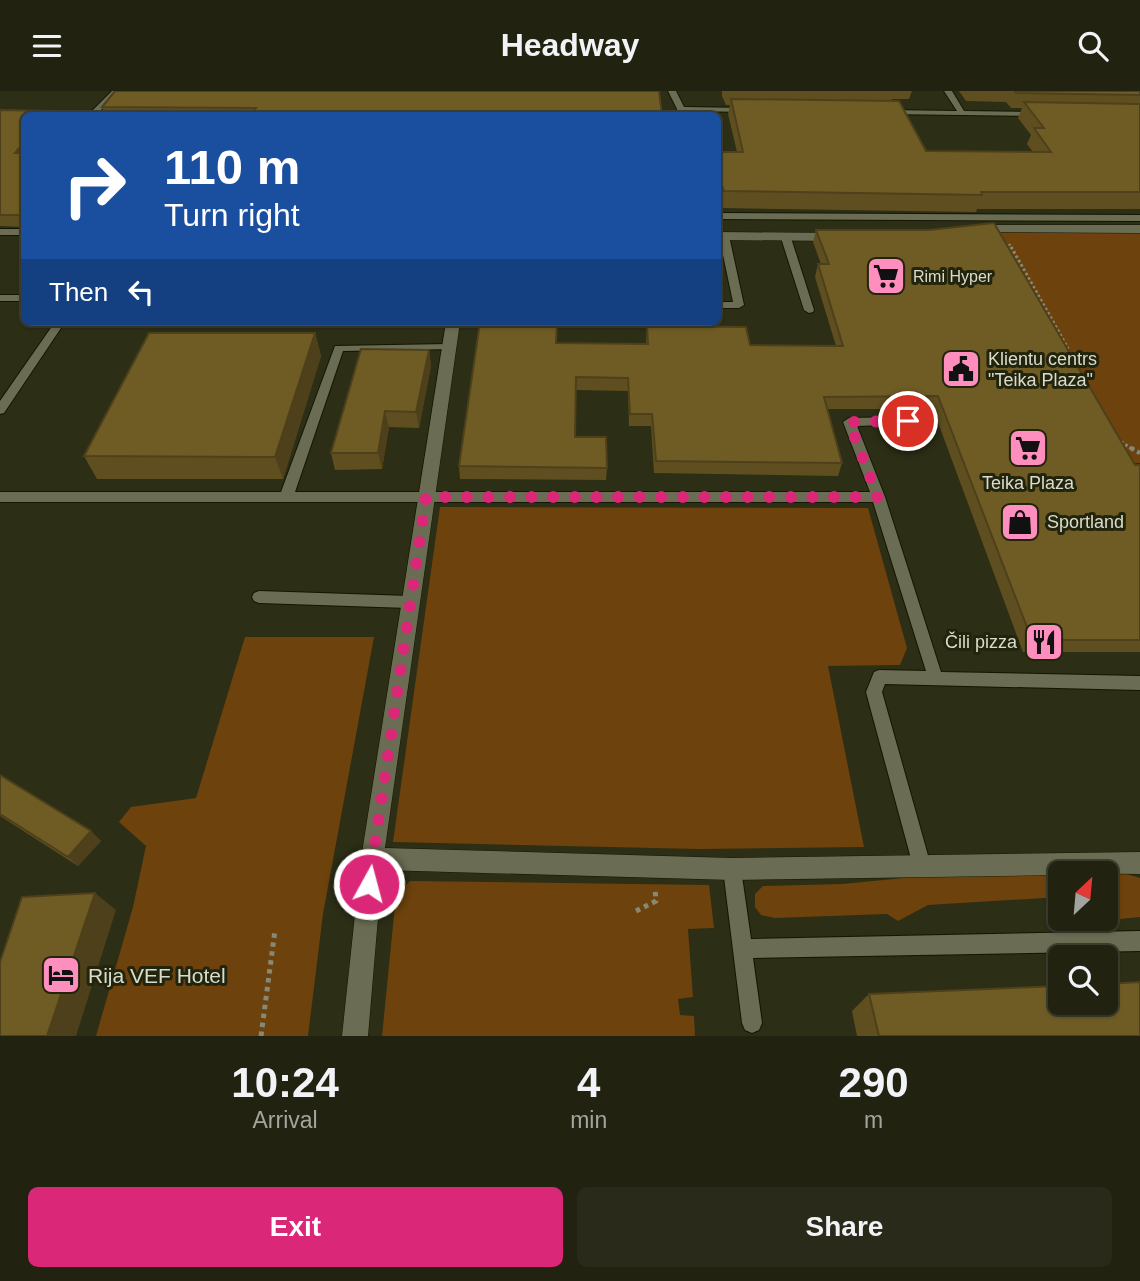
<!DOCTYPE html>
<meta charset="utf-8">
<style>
:root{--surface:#212210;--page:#292a19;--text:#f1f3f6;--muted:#a2a49f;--line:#3e3f30;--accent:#db2777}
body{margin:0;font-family:Helvetica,sans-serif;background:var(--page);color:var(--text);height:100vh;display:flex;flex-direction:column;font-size:26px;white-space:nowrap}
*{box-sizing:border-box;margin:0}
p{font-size:23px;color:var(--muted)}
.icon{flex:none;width:38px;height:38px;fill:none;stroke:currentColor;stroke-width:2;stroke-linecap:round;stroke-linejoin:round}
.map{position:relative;height:945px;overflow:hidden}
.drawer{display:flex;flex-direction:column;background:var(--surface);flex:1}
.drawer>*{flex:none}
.hud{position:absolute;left:21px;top:21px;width:700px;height:214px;border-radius:10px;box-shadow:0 2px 5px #0004,0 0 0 2px var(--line);background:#1a4fa0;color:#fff;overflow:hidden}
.needle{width:46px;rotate:26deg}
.controls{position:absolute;left:1048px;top:770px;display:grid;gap:14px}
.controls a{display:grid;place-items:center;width:70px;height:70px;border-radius:10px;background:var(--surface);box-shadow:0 2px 5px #0004,0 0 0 2px var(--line);font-size:35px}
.pin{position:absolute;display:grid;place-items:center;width:60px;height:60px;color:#fff;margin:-30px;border:4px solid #fff;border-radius:50%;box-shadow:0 2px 7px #0007}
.me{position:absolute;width:77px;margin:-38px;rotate:7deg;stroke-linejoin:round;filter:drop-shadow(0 0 5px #0008)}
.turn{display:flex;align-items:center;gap:24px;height:147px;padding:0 28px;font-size:32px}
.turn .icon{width:91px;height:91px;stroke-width:2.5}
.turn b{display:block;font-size:49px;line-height:60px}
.then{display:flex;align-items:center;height:66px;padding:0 28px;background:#0003;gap:14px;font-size:26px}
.eta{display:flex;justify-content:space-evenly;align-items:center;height:119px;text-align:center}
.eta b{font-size:42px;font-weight:700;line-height:49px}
.cta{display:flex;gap:14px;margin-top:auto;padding:14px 28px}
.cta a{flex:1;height:80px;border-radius:10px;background:var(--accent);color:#fff;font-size:28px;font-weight:700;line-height:80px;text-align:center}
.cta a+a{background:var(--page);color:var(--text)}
header{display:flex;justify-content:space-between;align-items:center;height:91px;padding:0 28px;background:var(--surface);font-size:32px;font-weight:700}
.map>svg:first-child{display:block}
.green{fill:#6d420c}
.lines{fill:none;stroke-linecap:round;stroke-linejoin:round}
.service-casing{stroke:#141601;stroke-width:2}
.minor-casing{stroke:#141601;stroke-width:1}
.path-far3{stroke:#868975;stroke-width:2.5;stroke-dasharray:2 2;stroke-linecap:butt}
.path-far2{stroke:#868975;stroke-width:3.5;stroke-dasharray:2.5 2.5;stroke-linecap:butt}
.path-far1{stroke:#868975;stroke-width:4.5;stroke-dasharray:3.5 3.5;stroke-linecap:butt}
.path{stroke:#868975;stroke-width:5;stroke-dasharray:4.5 4.5;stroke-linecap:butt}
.service{fill:#6a6d53;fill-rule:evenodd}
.minor{fill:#6a6d53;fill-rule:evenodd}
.wall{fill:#5f4f20}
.shaded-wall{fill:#4e401a}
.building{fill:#6f5c25;stroke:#4e401a;stroke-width:2}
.route{stroke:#db2777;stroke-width:12;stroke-dasharray:0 21.6}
.labels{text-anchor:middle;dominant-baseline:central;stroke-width:6;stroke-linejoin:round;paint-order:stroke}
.far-poi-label{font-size:16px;fill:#d9dccd;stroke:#22240c;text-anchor:start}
.poi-label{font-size:18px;fill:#d9dccd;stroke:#22240c;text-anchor:start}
.near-poi-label{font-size:21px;fill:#d9dccd;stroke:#22240c;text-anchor:start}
</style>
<header><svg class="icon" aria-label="menu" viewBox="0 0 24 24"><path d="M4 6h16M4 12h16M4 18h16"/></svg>Headway<svg class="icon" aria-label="search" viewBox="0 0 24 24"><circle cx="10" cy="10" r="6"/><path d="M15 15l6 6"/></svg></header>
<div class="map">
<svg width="1140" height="945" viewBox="0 0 1140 945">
<rect width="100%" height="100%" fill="#2c2e16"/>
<g class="green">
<path d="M 995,139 L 1140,141 L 1140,372 L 1128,372 Z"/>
<path d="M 440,416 L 868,417 L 907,557 L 900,574 L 828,575 L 864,756 L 698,758 L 393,751 Z"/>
<path d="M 245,546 L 374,546 L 323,823 L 308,945 L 96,945 L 133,816 L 146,755 L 119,731 L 131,716 L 196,707 Z"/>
<path d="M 967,781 L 1078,782 L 1060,782 L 1060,806 L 928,814 L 898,830 L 887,823 L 775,827 L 761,824 L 755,816 L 755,803 L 763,795 L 842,793 Z"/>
<path d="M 1106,783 L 1127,783 L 1140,787 L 1140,826 L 1110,829 L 1106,826 Z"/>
<path d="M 410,790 L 709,794 L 714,837 L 688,838 L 693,906 L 678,908 L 680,924 L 694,925 L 695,945 L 382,945 L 396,804 Z"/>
</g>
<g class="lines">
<g class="service-casing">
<g id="service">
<path d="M 112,0 L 120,0 L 96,24 L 88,24 Z"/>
<path d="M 668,0 L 676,0 L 684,16 L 747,17 L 751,19 L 747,21 L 685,20 L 685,24 L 677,24 L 677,18 Z"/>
<path d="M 944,0 L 952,0 L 964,20 L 1037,21 L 1041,23 L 1037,25 L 886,23 L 882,21 L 886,19 L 957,20 Z"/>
<path d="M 718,122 L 1140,124 L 1140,130 L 718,128 Z"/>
<rect x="0" y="138" width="24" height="6"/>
<path d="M 724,142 L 729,145 L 744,214 L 739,217 L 718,217 L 718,211 L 733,211 L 719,145 Z"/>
<path d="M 783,145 L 791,147 L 814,219 L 813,221 L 809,222 L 804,219 L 781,147 Z"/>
<rect x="0" y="204" width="24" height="6"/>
<path d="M 55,231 L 65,231 L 4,322 L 0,323 L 0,310 Z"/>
<path d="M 449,253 L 453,254 L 453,258 L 343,260 L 295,401 L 870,401 L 843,331 L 849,327 L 908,326 L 914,330 L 912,333 L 857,335 L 885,406 L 941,581 L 1140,585 L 1140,599 L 885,593 L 882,601 L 931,775 L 928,781 L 922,784 L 916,781 L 913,775 L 866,601 L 874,581 L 879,579 L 926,580 L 873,411 L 0,411 L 0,401 L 281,401 L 335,255 Z"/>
<path d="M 259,500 L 409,505 L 414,507 L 416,511 L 414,515 L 409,517 L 259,512 L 254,510 L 252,506 L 254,502 Z"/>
<path d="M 732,769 L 738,772 L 741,778 L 751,848 L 1140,840 L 1140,860 L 753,867 L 762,932 L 759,939 L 752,942 L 745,939 L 742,932 L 723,778 L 726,772 Z"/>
</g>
</g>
<g class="minor-casing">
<g id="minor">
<path d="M 976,134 L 1140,134 L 1140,142 L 972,141 L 972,135 Z"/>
<path d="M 718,141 L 836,142 L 842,146 L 836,150 L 718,149 Z"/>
<path d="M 446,231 L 460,231 L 385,757 L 732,767 L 1140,761 L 1140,783 L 1060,782 L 1060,784 L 732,789 L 382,779 L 368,945 L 342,945 L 361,768 Z"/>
</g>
</g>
<path class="path-far3" d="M 1009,153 L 1012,158"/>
<g class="path-far2">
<path d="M 1011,156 L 1068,258"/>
<path d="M 1121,351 L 1134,359"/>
</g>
<path class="path-far1" d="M 1131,357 L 1140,362"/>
<g class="path">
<path d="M 636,820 L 656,810 L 655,798"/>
<path d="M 261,945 L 275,839"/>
</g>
<use href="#service" class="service"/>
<use href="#minor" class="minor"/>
</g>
<g class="wall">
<path d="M 115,0 L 662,24 L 105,24 L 102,16 Z"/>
<path d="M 722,0 L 912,0 L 909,8 L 892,8 L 891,10 L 926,60 L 1033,61 L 1027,53 L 1031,44 L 1018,27 L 1022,17 L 1011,17 L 1006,11 L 966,10 L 959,0 L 1140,0 L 1140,118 L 977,118 L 976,121 L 722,117 L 718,106 L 718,61 L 737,61 L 728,23 L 730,14 L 726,14 L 722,5 Z"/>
<path d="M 0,19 L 52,20 L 54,24 L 24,24 L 24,136 L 0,135 Z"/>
<path d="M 816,139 L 1135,374 L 1140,374 L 1140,561 L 1023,561 L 933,318 L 828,318 L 842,372 L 838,385 L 654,382 L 651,335 L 629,335 L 628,300 L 576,299 L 575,346 L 607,377 L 606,389 L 460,388 L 459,375 L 480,231 L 557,231 L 556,252 L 646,253 L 647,235 L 750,254 L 836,255 L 815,186 L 818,173 L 821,173 L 813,151 Z"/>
<path d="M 315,242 L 321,265 L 283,388 L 97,388 L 84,365 Z"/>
<path d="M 429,259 L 431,275 L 419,337 L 389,336 L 382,378 L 335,379 L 331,362 Z"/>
<path d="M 0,684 L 101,750 L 78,775 L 0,725 Z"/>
<path d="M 869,903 L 1140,945 L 857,945 L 852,920 Z"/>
</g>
<g class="shaded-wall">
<path d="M 24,51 L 24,68 L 15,62 Z"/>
<path d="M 315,242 L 321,265 L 283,388 L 275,366 Z"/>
<path d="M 429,259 L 431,275 L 419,337 L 416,321 Z"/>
<path d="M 385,320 L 389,336 L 382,378 L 378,362 Z"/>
<path d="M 91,740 L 101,750 L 78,775 L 68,766 Z"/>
<path d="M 95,802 L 116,819 L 76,945 L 47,945 Z"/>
</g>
<g class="building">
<path d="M 115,0 L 659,0 L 662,24 L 251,24 L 256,17 L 102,16 Z"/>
<path d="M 1015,0 L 1140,0 L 1140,4 L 1016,2 Z"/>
<path d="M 731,8 L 899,10 L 926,60 L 1051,61 L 1034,37 L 1044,37 L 1024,11 L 1140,13 L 1140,101 L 981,101 L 982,104 L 724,100 L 718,84 L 718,61 L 743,61 Z"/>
<path d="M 0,19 L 52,20 L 48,24 L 24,24 L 24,51 L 15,62 L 24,62 L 24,127 L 21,127 L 18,124 L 0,124 Z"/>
<path d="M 994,132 L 1135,374 L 1140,374 L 1140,549 L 1032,549 L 938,305 L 824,306 L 842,372 L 656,370 L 652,323 L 630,323 L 628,287 L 576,286 L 575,346 L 606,346 L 607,377 L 459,375 L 480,231 L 557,231 L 556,252 L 648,253 L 647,235 L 746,236 L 750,254 L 843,255 L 818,173 L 829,173 L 816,139 L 929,139 Z"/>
<path d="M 149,242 L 315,242 L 275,366 L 84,365 Z"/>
<path d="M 361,258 L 429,259 L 416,321 L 385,320 L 378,362 L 331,362 Z"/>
<path d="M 0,684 L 91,740 L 68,766 L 0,723 Z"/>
<path d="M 95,802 L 47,945 L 0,945 L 0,871 L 22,806 Z"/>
<path d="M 1140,891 L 1140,945 L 879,945 L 869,903 L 1060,895 L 1060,912 L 1106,912 L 1106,893 Z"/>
</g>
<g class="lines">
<path class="route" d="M 369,793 L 426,406 L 878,406 L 849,331 L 908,330"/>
</g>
<defs>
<g id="supermarket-square" transform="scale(2.0125)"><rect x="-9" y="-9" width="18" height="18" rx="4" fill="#fe8ebd" stroke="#22240c"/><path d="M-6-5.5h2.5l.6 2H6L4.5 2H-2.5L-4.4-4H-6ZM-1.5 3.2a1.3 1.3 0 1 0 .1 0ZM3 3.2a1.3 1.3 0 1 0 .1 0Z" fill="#111"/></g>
<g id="civic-square" transform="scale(2.0125)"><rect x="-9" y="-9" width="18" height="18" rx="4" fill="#fe8ebd" stroke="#22240c"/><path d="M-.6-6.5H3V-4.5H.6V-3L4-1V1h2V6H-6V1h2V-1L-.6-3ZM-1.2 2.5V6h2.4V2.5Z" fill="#111"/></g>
<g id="shop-square" transform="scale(2.0125)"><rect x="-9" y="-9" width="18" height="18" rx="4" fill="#fe8ebd" stroke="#22240c"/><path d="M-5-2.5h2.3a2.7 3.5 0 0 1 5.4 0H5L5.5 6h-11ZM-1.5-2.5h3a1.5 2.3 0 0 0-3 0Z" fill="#111"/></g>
<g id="restaurant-square" transform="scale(2.0125)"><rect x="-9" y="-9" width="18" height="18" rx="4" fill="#fe8ebd" stroke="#22240c"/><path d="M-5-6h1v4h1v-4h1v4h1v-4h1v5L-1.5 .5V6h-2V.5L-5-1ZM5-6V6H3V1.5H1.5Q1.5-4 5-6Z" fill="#111"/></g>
<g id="hotel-square" transform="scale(2.0125)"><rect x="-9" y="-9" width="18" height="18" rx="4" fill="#fe8ebd" stroke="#22240c"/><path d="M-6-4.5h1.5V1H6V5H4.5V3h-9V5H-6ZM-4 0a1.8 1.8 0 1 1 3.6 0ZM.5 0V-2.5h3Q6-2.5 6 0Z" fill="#111"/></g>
</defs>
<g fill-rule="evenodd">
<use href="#supermarket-square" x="886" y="185"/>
<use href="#civic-square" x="961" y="278"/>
<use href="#supermarket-square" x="1028" y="357"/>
<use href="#shop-square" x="1020" y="431"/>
<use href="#restaurant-square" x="1044" y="551"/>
<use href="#hotel-square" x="61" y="884"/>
</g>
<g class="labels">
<g class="far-poi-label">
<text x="913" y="185">Rimi Hyper</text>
</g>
<g class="poi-label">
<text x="988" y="268">Klientu centrs<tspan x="988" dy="21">"Teika Plaza"</tspan></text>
<text x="1028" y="392" text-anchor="middle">Teika Plaza</text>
<text x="1047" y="431">Sportland</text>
<text x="1017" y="551" text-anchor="end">Čili pizza</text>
</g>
<g class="near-poi-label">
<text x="88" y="884">Rija VEF Hotel</text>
</g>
</g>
</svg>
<div class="controls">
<a><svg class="needle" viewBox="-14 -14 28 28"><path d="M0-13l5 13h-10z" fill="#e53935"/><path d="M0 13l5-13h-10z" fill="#a2a49f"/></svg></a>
<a><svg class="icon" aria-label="search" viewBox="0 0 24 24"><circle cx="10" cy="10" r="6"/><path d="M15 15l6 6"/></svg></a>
</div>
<div class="pin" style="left:908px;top:330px;background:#d93025"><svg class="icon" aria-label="arrive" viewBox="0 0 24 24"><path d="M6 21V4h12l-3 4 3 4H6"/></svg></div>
<svg class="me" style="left:369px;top:793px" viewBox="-20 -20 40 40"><circle r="17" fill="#db2777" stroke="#fff" stroke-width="3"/><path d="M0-11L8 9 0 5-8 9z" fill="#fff"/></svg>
<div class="hud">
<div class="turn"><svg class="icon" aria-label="right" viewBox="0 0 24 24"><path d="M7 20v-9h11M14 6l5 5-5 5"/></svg><div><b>110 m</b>Turn right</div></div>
<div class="then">Then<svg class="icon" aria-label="left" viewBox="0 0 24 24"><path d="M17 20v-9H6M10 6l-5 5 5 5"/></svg></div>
</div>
</div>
<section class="drawer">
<div class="eta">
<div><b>10:24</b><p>Arrival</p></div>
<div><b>4</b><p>min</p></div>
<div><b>290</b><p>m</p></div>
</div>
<div class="cta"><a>Exit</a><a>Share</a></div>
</section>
